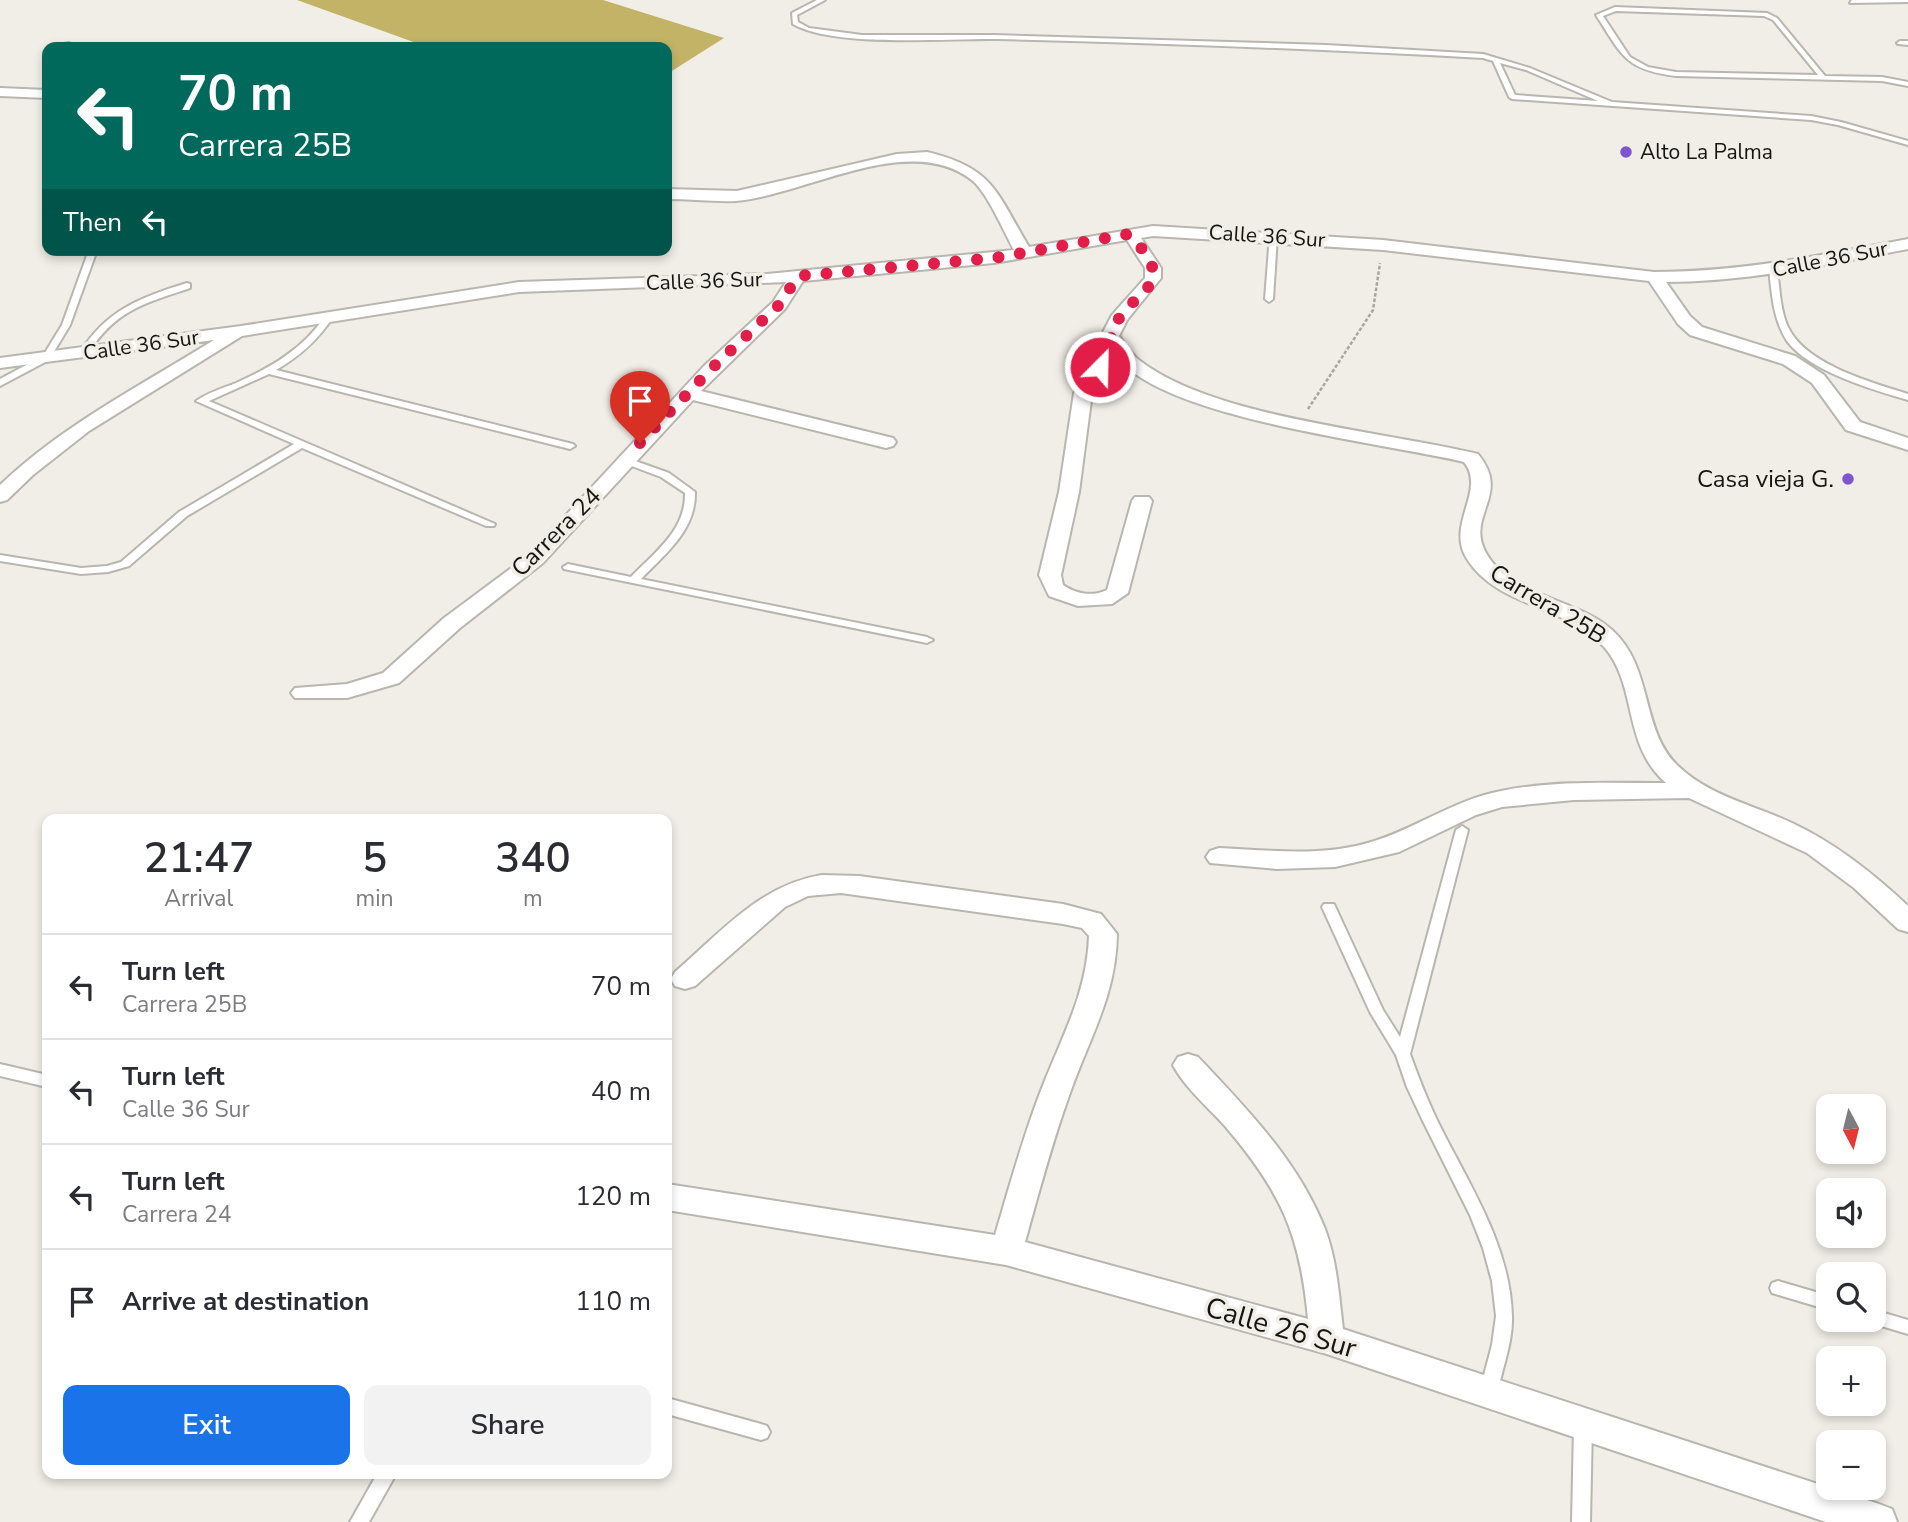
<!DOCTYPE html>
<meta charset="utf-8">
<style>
:root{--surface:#fff;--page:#f2f2f3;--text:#2b2b33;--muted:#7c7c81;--line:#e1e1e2;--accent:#1a73e8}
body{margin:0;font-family:"Nunito Sans",sans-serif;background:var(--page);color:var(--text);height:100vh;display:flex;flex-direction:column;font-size:26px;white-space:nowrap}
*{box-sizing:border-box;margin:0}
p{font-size:23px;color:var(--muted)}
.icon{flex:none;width:38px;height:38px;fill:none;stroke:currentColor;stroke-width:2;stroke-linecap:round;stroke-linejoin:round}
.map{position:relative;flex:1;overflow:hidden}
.sheet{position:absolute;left:42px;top:814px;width:630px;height:665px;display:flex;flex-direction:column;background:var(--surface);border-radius:14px;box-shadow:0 4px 10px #0003}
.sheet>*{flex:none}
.hud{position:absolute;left:42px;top:42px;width:630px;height:214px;border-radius:14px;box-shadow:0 4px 10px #0003;background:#00695c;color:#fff;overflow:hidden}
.needle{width:46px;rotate:173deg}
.buttons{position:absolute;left:1816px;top:1094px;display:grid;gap:14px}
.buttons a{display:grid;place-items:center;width:70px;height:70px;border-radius:14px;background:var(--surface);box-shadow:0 4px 10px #0003;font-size:35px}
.pin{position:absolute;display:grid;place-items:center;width:60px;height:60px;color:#fff;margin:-72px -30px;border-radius:50% 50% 50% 0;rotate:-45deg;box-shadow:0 0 7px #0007}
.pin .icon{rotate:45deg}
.me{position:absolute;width:77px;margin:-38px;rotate:23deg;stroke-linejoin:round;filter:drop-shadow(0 0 5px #0008)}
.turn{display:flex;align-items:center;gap:24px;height:147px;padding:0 21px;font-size:32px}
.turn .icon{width:91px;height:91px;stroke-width:2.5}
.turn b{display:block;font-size:49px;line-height:60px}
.then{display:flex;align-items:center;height:66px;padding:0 21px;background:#0003;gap:14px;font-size:26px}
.eta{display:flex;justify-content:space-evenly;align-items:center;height:119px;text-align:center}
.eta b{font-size:42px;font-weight:600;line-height:49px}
.cta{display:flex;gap:14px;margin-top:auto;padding:14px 21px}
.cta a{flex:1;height:80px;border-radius:14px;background:var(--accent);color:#fff;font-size:28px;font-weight:600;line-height:80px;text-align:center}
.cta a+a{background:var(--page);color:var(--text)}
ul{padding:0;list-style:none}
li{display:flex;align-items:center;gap:21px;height:105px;padding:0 21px;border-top:2px solid var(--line)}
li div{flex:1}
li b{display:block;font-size:26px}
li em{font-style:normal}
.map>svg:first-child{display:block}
.forest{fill:#c3b367}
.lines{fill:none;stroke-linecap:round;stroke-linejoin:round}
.service-casing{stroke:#b8b6ae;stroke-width:4}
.minor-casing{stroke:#b8b6ae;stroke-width:4}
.path{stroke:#a7a6a0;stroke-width:2.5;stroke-dasharray:3.5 2;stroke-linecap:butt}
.service{fill:#fff;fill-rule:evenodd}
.minor{fill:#fff;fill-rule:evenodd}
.route{stroke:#e11d48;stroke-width:12;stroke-dasharray:0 21.6}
.poi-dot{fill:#7e55cf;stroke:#f0eee6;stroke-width:2.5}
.labels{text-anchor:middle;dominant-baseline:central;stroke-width:7;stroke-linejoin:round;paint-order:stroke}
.far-poi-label{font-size:21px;fill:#141411;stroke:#f0eee6;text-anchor:start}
.far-street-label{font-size:21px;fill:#141411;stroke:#f0eee6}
.poi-label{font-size:24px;fill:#141411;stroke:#f0eee6;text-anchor:end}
.street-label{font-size:24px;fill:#141411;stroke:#f0eee6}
.near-street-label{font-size:28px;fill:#141411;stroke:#f0eee6}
</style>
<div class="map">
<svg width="1908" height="1522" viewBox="0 0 1908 1522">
<rect width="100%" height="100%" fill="#f0eee6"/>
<path class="forest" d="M 297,0 L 603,0 L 724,38 L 667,74 L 667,47 L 417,47 L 419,44 Z"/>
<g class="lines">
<g class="service-casing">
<g id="service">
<path d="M 817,0 L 825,0 L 797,15 L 798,22 L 809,28 L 862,35 L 994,35 L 1326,45 L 1483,54 L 1530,68 L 1612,102 L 1811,116 L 1841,122 L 1908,141 L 1908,145 L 1838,125 L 1811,120 L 1512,99 L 1509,97 L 1493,61 L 1483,58 C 1321,49 1160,43 998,39 C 947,38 834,48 793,24 L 792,13 ZM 1500,63 L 1526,70 L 1598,101 L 1515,95 Z"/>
<path d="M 1852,0 L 1908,0 L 1908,2 L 1850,3 Z"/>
<path d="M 1615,7 L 1767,13 L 1777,18 L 1825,76 L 1882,77 L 1908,82 L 1908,86 L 1882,81 L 1676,76 C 1625,70 1622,55 1596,15 ZM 1616,11 L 1764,16 L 1773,20 L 1818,75 L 1676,72 L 1648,67 L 1630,57 L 1603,16 Z"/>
<path d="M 1900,41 L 1908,41 L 1908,45 L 1898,44 L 1897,43 Z"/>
<path d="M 1270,235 L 1277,237 L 1273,299 L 1269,302 L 1265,299 Z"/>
<path d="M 89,250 L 97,250 L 70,325 L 49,360 L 0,386 L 0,379 L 43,356 L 62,325 Z"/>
<path d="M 1770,268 L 1777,270 C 1780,289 1780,312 1789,329 C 1807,365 1873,383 1908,394 L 1908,400 C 1873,390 1809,371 1787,341 C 1778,327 1774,311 1772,295 C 1771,286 1769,276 1770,268 Z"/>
<path d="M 187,283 L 190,284 L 190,288 C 143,304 115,310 87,355 L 80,353 C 105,311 141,297 187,283 Z"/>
<path d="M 329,314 L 333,317 C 318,340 300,356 276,370 L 573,444 L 575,446 L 570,449 L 269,374 L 209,401 L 495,524 L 494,526 L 486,526 L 302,448 L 187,516 L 129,566 L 108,572 L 81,574 L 0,561 L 0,555 L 81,568 L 107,566 L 121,562 L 179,512 L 294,444 L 196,401 C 207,393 223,388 236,383 C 272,367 303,349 326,315 Z"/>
<path d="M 624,457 L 669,473 L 695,492 C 696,530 666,553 641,579 L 927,637 L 933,640 L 927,643 L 564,569 L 563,567 L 568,564 L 631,577 C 655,552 686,530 685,493 L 661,477 L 621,462 L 619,460 Z"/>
<path d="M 1462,826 L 1468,830 L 1410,1054 C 1418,1076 1426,1097 1436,1118 C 1467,1182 1510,1243 1512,1316 C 1513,1342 1502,1369 1497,1394 L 1494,1400 L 1488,1402 L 1482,1400 L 1479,1394 L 1492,1345 L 1496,1316 L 1492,1281 L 1483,1248 L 1470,1215 L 1422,1119 L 1407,1087 L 1396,1055 L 1370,1012 L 1322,907 L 1324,904 L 1334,904 L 1383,1010 L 1400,1037 L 1456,830 Z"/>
<path d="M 0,1064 L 47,1075 L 47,1087 L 0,1076 Z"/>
<path d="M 1778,1281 L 1829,1296 L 1829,1310 L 1772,1293 L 1770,1288 L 1772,1283 Z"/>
<path d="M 1874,1310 L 1908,1320 L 1908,1334 L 1868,1322 L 1867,1320 L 1874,1320 Z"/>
<path d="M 667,1398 L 761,1424 L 767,1426 L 770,1432 L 767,1438 L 761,1440 L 667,1414 Z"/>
<path d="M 1583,1418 L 1589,1420 L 1592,1426 L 1590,1522 L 1572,1522 L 1574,1426 L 1577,1420 Z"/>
<path d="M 377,1474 L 396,1474 L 369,1522 L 350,1522 Z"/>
</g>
</g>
<g class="minor-casing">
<g id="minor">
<path d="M 69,43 L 75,47 L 62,47 L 63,44 Z"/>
<path d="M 0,88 L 47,90 L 47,98 L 0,96 Z"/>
<path d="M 927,152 C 994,168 996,192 1029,247 L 1153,226 L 1383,240 L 1654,272 C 1740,272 1823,255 1908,239 L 1908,249 C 1828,264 1748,282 1666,282 L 1690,316 L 1702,327 L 1795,356 L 1824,375 L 1860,422 L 1908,438 L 1908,450 L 1846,430 L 1812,383 L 1783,364 L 1690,335 L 1678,324 L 1649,281 L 1383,250 L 1153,236 L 1141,238 L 1161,268 L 1161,278 L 1127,320 L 1119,336 C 1125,344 1131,354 1139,360 C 1213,418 1384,431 1478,454 C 1512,495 1465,515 1486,553 C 1510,597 1577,598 1612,630 C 1654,668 1640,730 1678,766 C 1709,796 1754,805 1792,823 C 1835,843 1873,873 1908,906 L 1908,932 L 1898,929 L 1854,888 L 1807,853 L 1689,798 L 1574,800 L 1502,807 L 1476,815 L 1399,852 L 1335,867 L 1277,869 L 1210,863 L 1206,857 L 1210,851 L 1219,848 C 1268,850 1320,857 1368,843 C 1414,830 1453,800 1501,791 C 1555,780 1612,783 1666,783 C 1622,745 1638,687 1605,648 C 1568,605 1498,608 1467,559 C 1445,524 1487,491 1464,462 C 1385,443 1166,419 1118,358 L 1092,393 L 1079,492 L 1061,575 L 1063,585 C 1076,594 1092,597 1107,590 L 1132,501 L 1135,497 L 1149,497 L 1152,501 L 1128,593 L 1112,604 L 1078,606 L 1049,596 L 1039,575 L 1059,492 L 1074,393 L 1109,347 L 1101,336 L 1112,315 L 1145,278 L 1145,268 L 1127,240 L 994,263 L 803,281 L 785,309 L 701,391 L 893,438 L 896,442 L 893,446 L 886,448 L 693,400 L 543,563 L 460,628 L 399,683 L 347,698 L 295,698 L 291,693 L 295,688 L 347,684 L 383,673 L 444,618 L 529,555 L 704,366 L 773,302 L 786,282 L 519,292 L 242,336 L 89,431 L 33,475 L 7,500 L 0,502 L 0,485 C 63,425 140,386 214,340 L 0,368 L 0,358 L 241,326 L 519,282 L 767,274 L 1014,250 C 1004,232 988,194 973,181 C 911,130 806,195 736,201 C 714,202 689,199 667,199 L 667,189 L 737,191 L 897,154 Z"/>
<path d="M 822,875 L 859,876 L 1063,904 L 1101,914 L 1117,934 C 1116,996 1090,1036 1070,1093 C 1052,1142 1039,1192 1025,1242 L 1308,1319 C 1300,1233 1281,1192 1225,1126 C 1208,1107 1185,1088 1173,1065 L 1178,1057 L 1188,1054 L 1198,1057 C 1247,1109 1298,1161 1325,1229 C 1337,1261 1339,1296 1343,1329 L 1879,1504 L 1892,1509 L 1897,1522 L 1826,1522 L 1327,1354 L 1006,1265 L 667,1210 L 667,1184 L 995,1235 C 1009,1188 1022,1140 1040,1093 C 1060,1040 1087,995 1089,936 L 1082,928 L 1063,924 L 841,893 L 808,896 L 785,907 L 695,986 L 685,989 L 675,986 L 671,979 L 675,972 C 721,932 760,885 822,875 Z"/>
</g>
</g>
<path class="path" d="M 1308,409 L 1373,310 L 1380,263"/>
<use href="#service" class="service"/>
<use href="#minor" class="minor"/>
</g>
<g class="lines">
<path class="route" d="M 640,443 L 710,370 L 779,305 L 798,276 L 994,258 L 1129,234 C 1185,293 1129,284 1110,336 L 1116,350 L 1100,367"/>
</g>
<g class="poi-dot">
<circle cx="1626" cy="152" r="7"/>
<circle cx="1848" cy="479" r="7"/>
</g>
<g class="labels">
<g class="far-poi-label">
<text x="1640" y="152">Alto La Palma</text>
</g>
<g class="far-street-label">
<text transform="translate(1267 236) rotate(4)">Calle 36 Sur</text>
<text transform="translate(1830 259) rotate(-11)">Calle 36 Sur</text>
<text transform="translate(704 281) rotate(-2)">Calle 36 Sur</text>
<text transform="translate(141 345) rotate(-8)">Calle 36 Sur</text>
</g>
<g class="poi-label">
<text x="1834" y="479">Casa vieja G.</text>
</g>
<g class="street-label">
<text transform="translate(556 532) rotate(-45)">Carrera 24</text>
<text transform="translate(1548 604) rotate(31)">Carrera 25B</text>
</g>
<g class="near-street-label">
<text transform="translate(1281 1328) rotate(16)">Calle 26 Sur</text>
</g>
</g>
</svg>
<div class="buttons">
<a><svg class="needle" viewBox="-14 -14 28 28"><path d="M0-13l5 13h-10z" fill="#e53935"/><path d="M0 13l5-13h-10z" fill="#7c7c81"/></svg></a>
<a><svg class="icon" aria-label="sound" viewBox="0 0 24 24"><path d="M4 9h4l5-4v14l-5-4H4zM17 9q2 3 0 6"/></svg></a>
<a><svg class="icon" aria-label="search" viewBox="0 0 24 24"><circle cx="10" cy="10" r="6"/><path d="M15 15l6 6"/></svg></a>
<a>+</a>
<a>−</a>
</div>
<div class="pin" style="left:640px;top:443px;background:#d93025"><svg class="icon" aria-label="arrive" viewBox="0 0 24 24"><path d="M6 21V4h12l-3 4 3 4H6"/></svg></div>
<svg class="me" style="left:1100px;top:367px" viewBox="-20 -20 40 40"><circle r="17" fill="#e11d48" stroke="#fff" stroke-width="3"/><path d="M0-11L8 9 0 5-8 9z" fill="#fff"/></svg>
<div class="hud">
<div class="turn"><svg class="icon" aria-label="left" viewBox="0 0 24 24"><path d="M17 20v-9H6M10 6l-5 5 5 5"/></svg><div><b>70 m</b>Carrera 25B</div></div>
<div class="then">Then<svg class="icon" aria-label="left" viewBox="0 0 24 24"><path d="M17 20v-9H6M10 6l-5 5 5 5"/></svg></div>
</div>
<section class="sheet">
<div class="eta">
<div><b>21:47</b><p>Arrival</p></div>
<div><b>5</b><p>min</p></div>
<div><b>340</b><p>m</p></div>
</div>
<ul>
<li><svg class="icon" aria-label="left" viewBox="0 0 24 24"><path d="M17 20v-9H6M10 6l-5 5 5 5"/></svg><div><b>Turn left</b><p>Carrera 25B</p></div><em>70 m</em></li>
<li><svg class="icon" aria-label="left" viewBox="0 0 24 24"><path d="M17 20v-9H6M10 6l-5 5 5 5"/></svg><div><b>Turn left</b><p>Calle 36 Sur</p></div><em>40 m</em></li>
<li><svg class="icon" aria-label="left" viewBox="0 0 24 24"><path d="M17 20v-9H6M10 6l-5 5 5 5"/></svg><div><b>Turn left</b><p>Carrera 24</p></div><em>120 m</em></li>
<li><svg class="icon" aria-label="arrive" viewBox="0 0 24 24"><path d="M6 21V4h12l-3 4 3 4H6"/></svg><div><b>Arrive at destination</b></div><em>110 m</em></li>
</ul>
<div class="cta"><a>Exit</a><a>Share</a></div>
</section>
</div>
